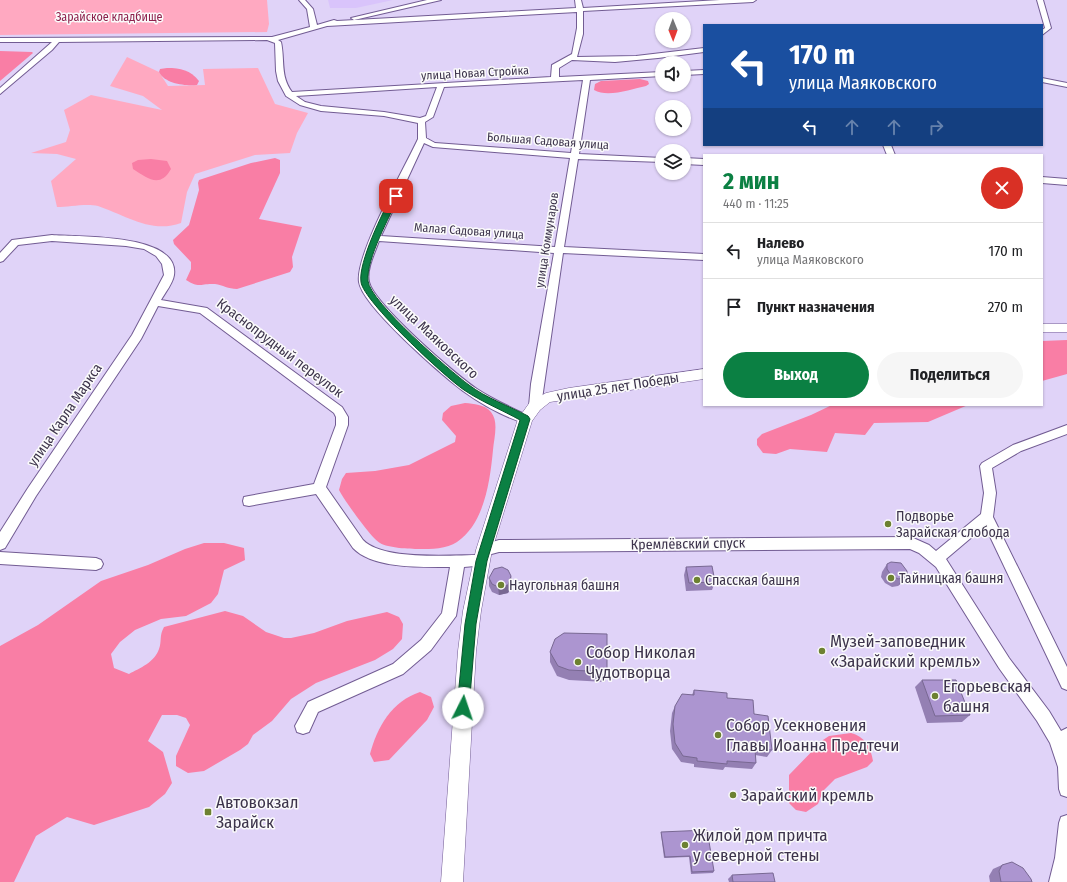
<!DOCTYPE html>
<html lang="ru">
<meta charset="utf-8">
<style>
:root{--surface:#fff;--page:#f6f6f6;--text:#202124;--muted:#757577;--line:#e0e0e0;--accent:#0b8043}
body{margin:0;font-family:"Fira Sans Condensed",sans-serif;background:var(--page);color:var(--text);height:100vh;display:flex;flex-direction:column;font-size:15px;white-space:nowrap}
*{box-sizing:border-box;margin:0}
p{font-size:13px;color:var(--muted)}
.icon{flex:none;width:22px;height:22px;fill:none;stroke:currentColor;stroke-width:2;stroke-linecap:round;stroke-linejoin:round}
.map{position:relative;flex:1;overflow:hidden}
.details{position:absolute;left:703px;top:154px;width:340px;height:252px;display:flex;flex-direction:column;background:var(--surface);border-radius:0px;box-shadow:0 1px 3px #0004}
.details>*{flex:none}
.banner{position:absolute;left:703px;top:24px;width:340px;height:122px;border-radius:0px;box-shadow:0 1px 3px #0004;background:#1a4fa0;color:#fff;overflow:hidden}
.needle{width:26px;rotate:179deg}
.tools{position:absolute;left:655px;top:12px;display:grid;gap:8px}
.tools a{display:grid;place-items:center;width:36px;height:36px;border-radius:50%;background:var(--surface);box-shadow:0 1px 3px #0004;font-size:20px}
.pin{position:absolute;display:grid;place-items:center;width:34px;height:34px;color:#fff;margin:-17px;border-radius:8px;box-shadow:0 2px 6px #0006}
.me{position:absolute;width:44px;margin:-22px;rotate:4deg;stroke-linejoin:round;filter:drop-shadow(0 0 3px #0008)}
.turn{display:flex;align-items:center;gap:14px;height:84px;padding:0 20px;font-size:18px}
.turn .icon{width:52px;height:52px;stroke-width:2.5}
.turn b{display:block;font-size:28px;line-height:34px}
.lanes{display:flex;align-items:center;height:38px;padding:0 20px;background:#0003;justify-content:center;gap:20px;direction:ltr}
.lanes .off{opacity:.35}
.round{display:grid;place-items:center;flex:none;width:42px;height:42px;border-radius:21px;background:var(--page)}
.overview{display:flex;align-items:center;justify-content:space-between;height:68px;padding:0 20px}
h1{font-size:24px;font-weight:700;line-height:30px;color:var(--accent)}
.action{display:flex;gap:8px;margin-top:auto;padding:8px 20px}
.action a{flex:1;height:46px;border-radius:24px;background:var(--accent);color:#fff;font-size:16px;font-weight:700;line-height:46px;text-align:center}
.action a+a{background:var(--page);color:var(--text)}
ul{padding:0;list-style:none}
li{display:flex;align-items:center;gap:12px;height:56px;padding:0 20px;border-top:1px solid var(--line)}
li div{flex:1}
li b{display:block;font-size:15px}
li em{font-style:normal}
.map>svg:first-child{display:block}
.built{fill:#d9c4fb}
.green{fill:#ffa9c1}
.forest{fill:#f97ea5}
.lines{fill:none;stroke-linecap:round;stroke-linejoin:round}
.minor-casing{stroke:#725c93;stroke-width:2}
.major-casing{stroke:#725c93;stroke-width:1}
.minor{fill:#fff;fill-rule:evenodd}
.major{fill:#fff;fill-rule:evenodd}
.wall{fill:#9480b3}
.shaded-wall{fill:#786892}
.building{fill:#ac95d0;stroke:#786892}
.route{fill:#0b8043;stroke:#07532c}
.poi-dot{fill:#6d8131;stroke:#fbfbfb;stroke-width:1.5}
.labels{text-anchor:middle;dominant-baseline:central;stroke-width:3;stroke-linejoin:round;paint-order:stroke}
.far-park-label{font-size:12px;fill:#8d204c;stroke:#fbfbfb}
.far-street-label{font-size:12px;fill:#3d344c;stroke:#fbfbfb}
.street-label{font-size:14px;fill:#3d344c;stroke:#fbfbfb}
.poi-label{font-size:14px;fill:#3d344c;stroke:#fbfbfb;text-anchor:start}
.near-poi-label{font-size:17px;fill:#3d344c;stroke:#fbfbfb;text-anchor:start}
</style>
<div class="map">
<svg width="1067" height="882" viewBox="0 0 1067 882">
<rect width="100%" height="100%" fill="#e0d3f8"/>
<path class="built" d="M 328,0 L 393,0 L 356,8 L 330,8 Z"/>
<g class="green">
<path d="M 0,0 L 267,0 L 269,24 L 267,32 L 0,35 Z"/>
<path d="M 127,57 L 159,72 L 168,86 L 205,85 L 203,69 L 258,68 L 275,104 L 308,113 L 297,133 L 290,153 L 255,155 L 195,174 L 187,192 L 181,223 C 151,234 125,215 98,206 C 86,203 69,207 57,207 L 51,181 L 76,159 L 57,154 L 31,153 L 66,142 L 70,130 L 64,110 L 91,95 L 162,110 L 143,96 L 110,86 Z"/>
</g>
<g class="forest">
<path d="M 0,51 L 32,52 L 33,53 L 0,81 Z"/>
<path d="M 167,68 C 181,68 190,70 199,81 L 197,85 C 185,86 165,84 159,72 L 160,69 Z"/>
<path d="M 640,79 L 648,81 L 649,84 L 646,86 C 631,89 608,98 594,90 L 595,84 L 601,81 Z"/>
<path d="M 275,158 L 280,160 L 280,173 L 259,219 L 302,227 L 292,257 L 293,267 L 290,272 L 237,289 C 228,289 223,285 215,284 C 200,283 200,289 186,280 L 191,269 L 191,262 L 174,244 L 173,240 L 189,225 L 199,190 L 198,183 L 199,180 L 251,163 Z"/>
<path d="M 151,159 L 167,161 L 171,169 C 160,189 147,178 133,169 L 132,163 L 138,160 Z"/>
<path d="M 1067,340 L 1067,374 L 1042,381 L 1042,341 Z"/>
<path d="M 465,403 C 474,404 484,404 491,412 C 499,422 494,438 493,450 C 490,480 485,523 457,542 C 447,549 431,549 419,549 C 410,549 388,548 380,543 C 372,539 344,500 339,490 L 342,479 L 346,473 L 375,471 L 409,465 L 455,442 L 456,436 L 442,420 L 443,413 L 451,406 Z"/>
<path d="M 832,405 L 968,405 L 928,422 L 874,423 L 865,435 L 835,433 L 827,452 L 790,449 L 776,454 L 763,453 L 757,445 L 757,439 L 762,434 L 811,415 Z"/>
<path d="M 204,543 L 224,543 L 244,548 L 245,560 L 224,570 L 218,594 L 211,603 L 186,616 L 161,619 L 135,630 L 120,642 L 111,654 L 114,668 L 129,674 C 140,668 155,662 159,649 C 162,641 159,636 164,627 L 225,611 L 243,616 L 266,632 L 284,638 L 291,638 L 314,633 L 347,621 L 387,612 L 399,617 L 403,624 L 402,639 L 393,649 L 375,660 L 316,683 L 291,699 L 272,721 L 253,735 L 248,744 L 240,750 L 204,771 L 188,773 L 176,766 L 176,756 L 190,725 L 186,718 L 177,715 L 162,715 L 148,741 L 163,752 L 172,783 L 165,794 L 149,807 L 94,825 L 67,817 L 36,836 L 14,882 L 0,882 L 0,646 L 38,625 L 101,581 L 148,565 L 185,549 Z"/>
<path d="M 420,692 L 431,697 L 434,707 L 427,720 L 389,760 L 374,762 L 370,754 C 377,727 392,701 420,692 Z"/>
<path d="M 851,733 C 864,736 871,747 873,761 L 867,767 L 835,779 L 823,791 L 818,804 L 806,812 L 796,810 L 789,803 L 789,775 L 823,740 L 829,736 Z"/>
</g>
<g class="lines">
<g class="minor-casing">
<g id="minor">
<path d="M 299,0 L 305,0 L 313,9 L 317,25 L 334,20 L 337,21 L 576,8 L 575,0 L 581,0 L 583,8 L 720,0 L 756,0 L 753,2 L 583,11 L 583,34 L 577,57 L 636,56 L 704,48 L 704,52 L 658,58 L 615,62 L 572,60 L 559,68 L 559,77 L 662,72 L 662,76 L 590,80 L 579,154 L 662,158 L 662,162 L 578,159 L 564,247 L 704,254 L 704,260 L 563,253 L 541,406 L 539,409 L 531,409 L 529,406 L 531,384 L 554,253 L 379,241 C 375,252 366,270 369,282 C 374,304 457,376 477,389 C 494,400 512,408 529,416 L 531,419 L 529,422 L 525,423 C 504,417 481,404 463,391 C 442,375 362,306 359,282 C 355,255 405,167 418,139 L 418,123 L 384,116 L 321,111 L 300,105 L 286,96 L 278,81 L 276,71 L 275,43 L 267,40 L 59,42 L 52,50 L 0,94 L 0,88 L 52,42 L 0,42 L 0,38 L 272,37 L 310,27 L 307,9 ZM 577,12 L 577,28 L 572,54 L 552,65 L 551,77 L 292,92 C 280,76 285,60 281,42 L 278,40 L 327,26 ZM 583,80 L 571,153 L 435,143 L 426,138 L 425,122 L 433,117 L 444,87 ZM 437,87 L 426,116 L 420,118 L 384,112 L 321,106 L 305,102 L 296,96 ZM 424,143 L 433,147 L 570,158 L 555,247 L 381,236 Z"/>
<path d="M 427,0 L 441,0 L 354,20 L 351,18 Z"/>
<path d="M 1037,0 L 1043,0 L 1051,28 L 1042,35 L 1042,30 L 1045,28 Z"/>
<path d="M 704,70 L 704,74 L 684,75 L 684,71 Z"/>
<path d="M 1042,78 L 1067,83 L 1067,87 L 1042,82 Z"/>
<path d="M 883,145 L 891,145 L 895,155 L 887,155 Z"/>
<path d="M 684,158 L 704,159 L 704,165 L 684,164 Z"/>
<path d="M 1042,177 L 1067,179 L 1067,185 L 1042,183 Z"/>
<path d="M 52,235 C 77,237 180,233 174,275 C 173,283 165,293 161,300 L 207,308 L 342,407 L 348,417 L 348,425 L 326,487 L 363,540 C 383,561 452,555 481,555 L 486,557 L 488,561 L 486,565 L 464,567 L 456,616 L 431,650 L 403,674 L 318,712 L 309,732 L 303,734 L 297,732 L 295,726 L 308,702 L 393,664 L 421,640 L 442,613 L 450,567 C 422,567 373,569 353,548 L 316,494 L 249,506 L 244,505 L 243,501 L 244,497 L 249,496 L 314,484 L 336,425 L 336,417 L 334,413 L 200,313 L 158,306 L 141,339 L 36,496 L 5,548 L 0,550 L 0,532 L 28,488 L 132,335 L 164,275 L 162,264 L 156,256 L 144,249 L 126,246 L 52,241 L 18,245 L 3,261 L 0,262 L 0,253 L 12,240 Z"/>
<path d="M 1067,425 L 1067,434 L 1021,451 L 992,468 L 996,493 L 993,517 L 1067,667 L 1067,690 L 1062,688 L 985,526 L 946,559 L 1009,658 L 1049,711 L 1061,731 L 1067,728 L 1067,797 L 1061,795 L 1059,789 L 1058,767 L 1050,743 L 1037,721 L 999,668 L 936,567 L 919,553 L 910,549 L 499,552 L 484,556 L 479,554 L 477,550 L 479,546 L 499,540 L 911,537 L 929,545 L 936,551 L 981,514 L 984,493 L 980,466 L 982,463 L 1013,445 Z"/>
<path d="M 0,552 L 96,558 L 101,560 L 103,564 L 101,568 L 96,570 L 0,564 Z"/>
<path d="M 1067,815 L 1067,882 L 1049,882 L 1055,858 L 1059,823 L 1061,817 Z"/>
</g>
</g>
<g class="major-casing">
<g id="major">
<rect x="1042" y="324" width="25" height="8"/>
<path d="M 704,369 L 704,379 L 550,402 L 540,410 L 532,421 L 492,550 L 481,611 L 476,651 L 463,882 L 441,882 L 458,651 L 463,611 L 476,550 L 518,419 L 530,402 L 546,393 L 569,388 Z"/>
</g>
</g>
<use href="#minor" class="minor"/>
<use href="#major" class="major"/>
</g>
<g class="wall">
<path d="M 887,564 L 907,575 L 901,583 L 898,586 L 892,587 L 885,583 L 881,577 L 882,572 Z"/>
<path d="M 686,567 L 715,582 L 712,590 L 686,591 L 684,575 Z"/>
<path d="M 511,576 L 512,585 L 508,593 L 499,595 L 492,592 L 489,586 L 489,578 Z"/>
<path d="M 550,652 L 607,672 L 605,682 L 569,680 L 557,676 L 550,662 Z"/>
<path d="M 922,680 L 970,715 L 962,722 L 927,723 L 915,687 Z"/>
<path d="M 694,690 L 727,698 L 754,714 L 772,750 L 767,757 L 755,755 L 756,763 L 752,769 L 725,767 L 723,770 L 694,767 L 694,764 L 681,762 L 672,749 L 670,731 L 672,713 L 675,706 L 692,695 Z"/>
<path d="M 661,832 L 714,871 L 713,873 L 691,874 L 689,857 L 664,858 L 661,834 Z"/>
<path d="M 1002,865 L 1032,882 L 990,882 L 989,876 L 993,869 Z"/>
<path d="M 732,875 L 775,882 L 729,882 L 728,879 Z"/>
</g>
<g class="shaded-wall">
<path d="M 907,575 L 901,583 L 898,586 L 903,578 Z"/>
<path d="M 511,576 L 512,585 L 508,593 L 499,595 L 498,587 Z"/>
</g>
<g class="building">
<path d="M 891,562 L 901,563 L 907,571 L 907,575 L 903,578 L 898,579 L 891,575 L 887,569 L 887,564 Z"/>
<path d="M 712,566 L 715,582 L 689,583 L 686,567 Z"/>
<path d="M 502,567 L 508,570 L 511,576 L 508,585 L 498,587 L 492,584 L 489,578 L 494,569 Z"/>
<path d="M 564,633 L 607,634 L 607,672 L 569,670 L 558,666 L 550,652 L 555,639 Z"/>
<path d="M 922,680 L 956,680 L 970,715 L 935,716 Z"/>
<path d="M 694,690 L 727,693 L 727,698 L 753,700 L 754,714 L 768,716 L 772,750 L 755,749 L 756,763 L 727,761 L 727,764 L 697,761 L 697,758 L 683,756 L 675,743 L 673,724 L 675,706 L 682,694 L 694,695 Z"/>
<path d="M 707,830 L 714,871 L 692,872 L 690,856 L 665,857 L 661,832 Z"/>
<path d="M 1012,862 L 1023,868 L 1031,879 L 1032,882 L 1001,882 L 999,871 L 1002,865 Z"/>
<path d="M 773,873 L 775,882 L 733,882 L 732,875 Z"/>
</g>
<path class="route" d="M 393,194 L 399,196 C 390,216 366,259 368,281 C 370,302 450,371 469,385 C 486,398 509,406 528,416 L 530,419 L 487,561 L 476,624 L 469,708 L 467,712 L 463,713 L 459,712 L 457,708 L 465,624 L 476,561 L 520,420 C 502,410 482,402 464,390 C 445,377 363,301 361,282 C 358,263 383,211 393,194 Z"/>
<g class="poi-dot">
<circle cx="888" cy="524" r="4"/>
<circle cx="891" cy="578" r="4"/>
<circle cx="697" cy="580" r="4"/>
<circle cx="501" cy="585" r="4"/>
<circle cx="822" cy="651" r="4"/>
<circle cx="578" cy="662" r="4"/>
<circle cx="935" cy="696" r="4"/>
<circle cx="718" cy="735" r="4"/>
<circle cx="733" cy="795" r="4"/>
<rect x="204" y="808" width="8" height="8" rx="2"/>
<circle cx="685" cy="845" r="4"/>
</g>
<g class="labels">
<g class="far-park-label">
<text x="109" y="17">Зарайское кладбище</text>
</g>
<g class="far-street-label">
<text transform="translate(475 73) rotate(-3)">улица Новая Стройка</text>
<text transform="translate(548 141) rotate(4)">Большая Садовая улица</text>
<text transform="translate(469 231) rotate(4)">Малая Садовая улица</text>
<text transform="translate(547 240) rotate(-81)">улица Коммунаров</text>
</g>
<g class="street-label">
<text transform="translate(434 337) rotate(43)">улица Маяковского</text>
<text transform="translate(280 348) rotate(37)">Краснопрудный переулок</text>
<text transform="translate(618 387) rotate(-9)">улица 25 лет Победы</text>
<text transform="translate(65 415) rotate(-56)">улица Карла Маркса</text>
<text transform="translate(688 544) rotate(-1)">Кремлёвский спуск</text>
</g>
<g class="poi-label">
<text x="896" y="516">Подворье<tspan x="896" dy="16">Зарайская слобода</tspan></text>
<text x="899" y="578">Тайницкая башня</text>
<text x="705" y="580">Спасская башня</text>
<text x="509" y="585">Наугольная башня</text>
</g>
<g class="near-poi-label">
<text x="830" y="641">Музей-заповедник<tspan x="830" dy="20">«Зарайский кремль»</tspan></text>
<text x="586" y="652">Собор Николая<tspan x="586" dy="20">Чудотворца</tspan></text>
<text x="943" y="686">Егорьевская<tspan x="943" dy="20">башня</tspan></text>
<text x="726" y="725">Собор Усекновения<tspan x="726" dy="20">Главы Иоанна Предтечи</tspan></text>
<text x="741" y="795">Зарайский кремль</text>
<text x="216" y="802">Автовокзал<tspan x="216" dy="20">Зарайск</tspan></text>
<text x="693" y="835">Жилой дом причта<tspan x="693" dy="20">у северной стены</tspan></text>
</g>
</g>
</svg>
<div class="tools">
<a><svg class="needle" viewBox="-14 -14 28 28"><path d="M0-13l5 13h-10z" fill="#e53935"/><path d="M0 13l5-13h-10z" fill="#757577"/></svg></a>
<a><svg class="icon" aria-label="sound" viewBox="0 0 24 24"><path d="M4 9h4l5-4v14l-5-4H4zM17 9q2 3 0 6"/></svg></a>
<a><svg class="icon" aria-label="search" viewBox="0 0 24 24"><circle cx="10" cy="10" r="6"/><path d="M15 15l6 6"/></svg></a>
<a><svg class="icon" aria-label="layers" viewBox="0 0 24 24"><path d="M12 4l9 5-9 5-9-5zM3 14l9 5 9-5"/></svg></a>
</div>
<div class="pin" style="left:396px;top:196px;background:#d93025"><svg class="icon" aria-label="arrive" viewBox="0 0 24 24"><path d="M6 21V4h12l-3 4 3 4H6"/></svg></div>
<svg class="me" style="left:463px;top:708px" viewBox="-20 -20 40 40"><circle r="19" fill="#fff"/><path d="M0-13L10 11 0 6-10 11z" fill="#0b8043"/></svg>
<div class="banner">
<div class="turn"><svg class="icon" aria-label="left" viewBox="0 0 24 24"><path d="M17 20v-9H6M10 6l-5 5 5 5"/></svg><div><b>170 m</b>улица Маяковского</div></div>
<div class="lanes"><svg class="icon" aria-label="left" viewBox="0 0 24 24"><path d="M17 20v-9H6M10 6l-5 5 5 5"/></svg><svg class="icon off" aria-label="ahead" viewBox="0 0 24 24"><path d="M12 20V5M6 11l6-6 6 6"/></svg><svg class="icon off" aria-label="ahead" viewBox="0 0 24 24"><path d="M12 20V5M6 11l6-6 6 6"/></svg><svg class="icon off" aria-label="right" viewBox="0 0 24 24"><path d="M7 20v-9h11M14 6l5 5-5 5"/></svg></div>
</div>
<section class="details">
<div class="overview"><div><h1>2 мин</h1><p>440 m · 11:25</p></div><a class="round" style="background:#d93025;color:#fff"><svg class="icon" aria-label="close" viewBox="0 0 24 24"><path d="M6 6l12 12M18 6L6 18"/></svg></a></div>
<ul>
<li><svg class="icon" aria-label="left" viewBox="0 0 24 24"><path d="M17 20v-9H6M10 6l-5 5 5 5"/></svg><div><b>Налево</b><p>улица Маяковского</p></div><em>170 m</em></li>
<li><svg class="icon" aria-label="arrive" viewBox="0 0 24 24"><path d="M6 21V4h12l-3 4 3 4H6"/></svg><div><b>Пункт назначения</b></div><em>270 m</em></li>
</ul>
<div class="action"><a>Выход</a><a>Поделиться</a></div>
</section>
</div>
